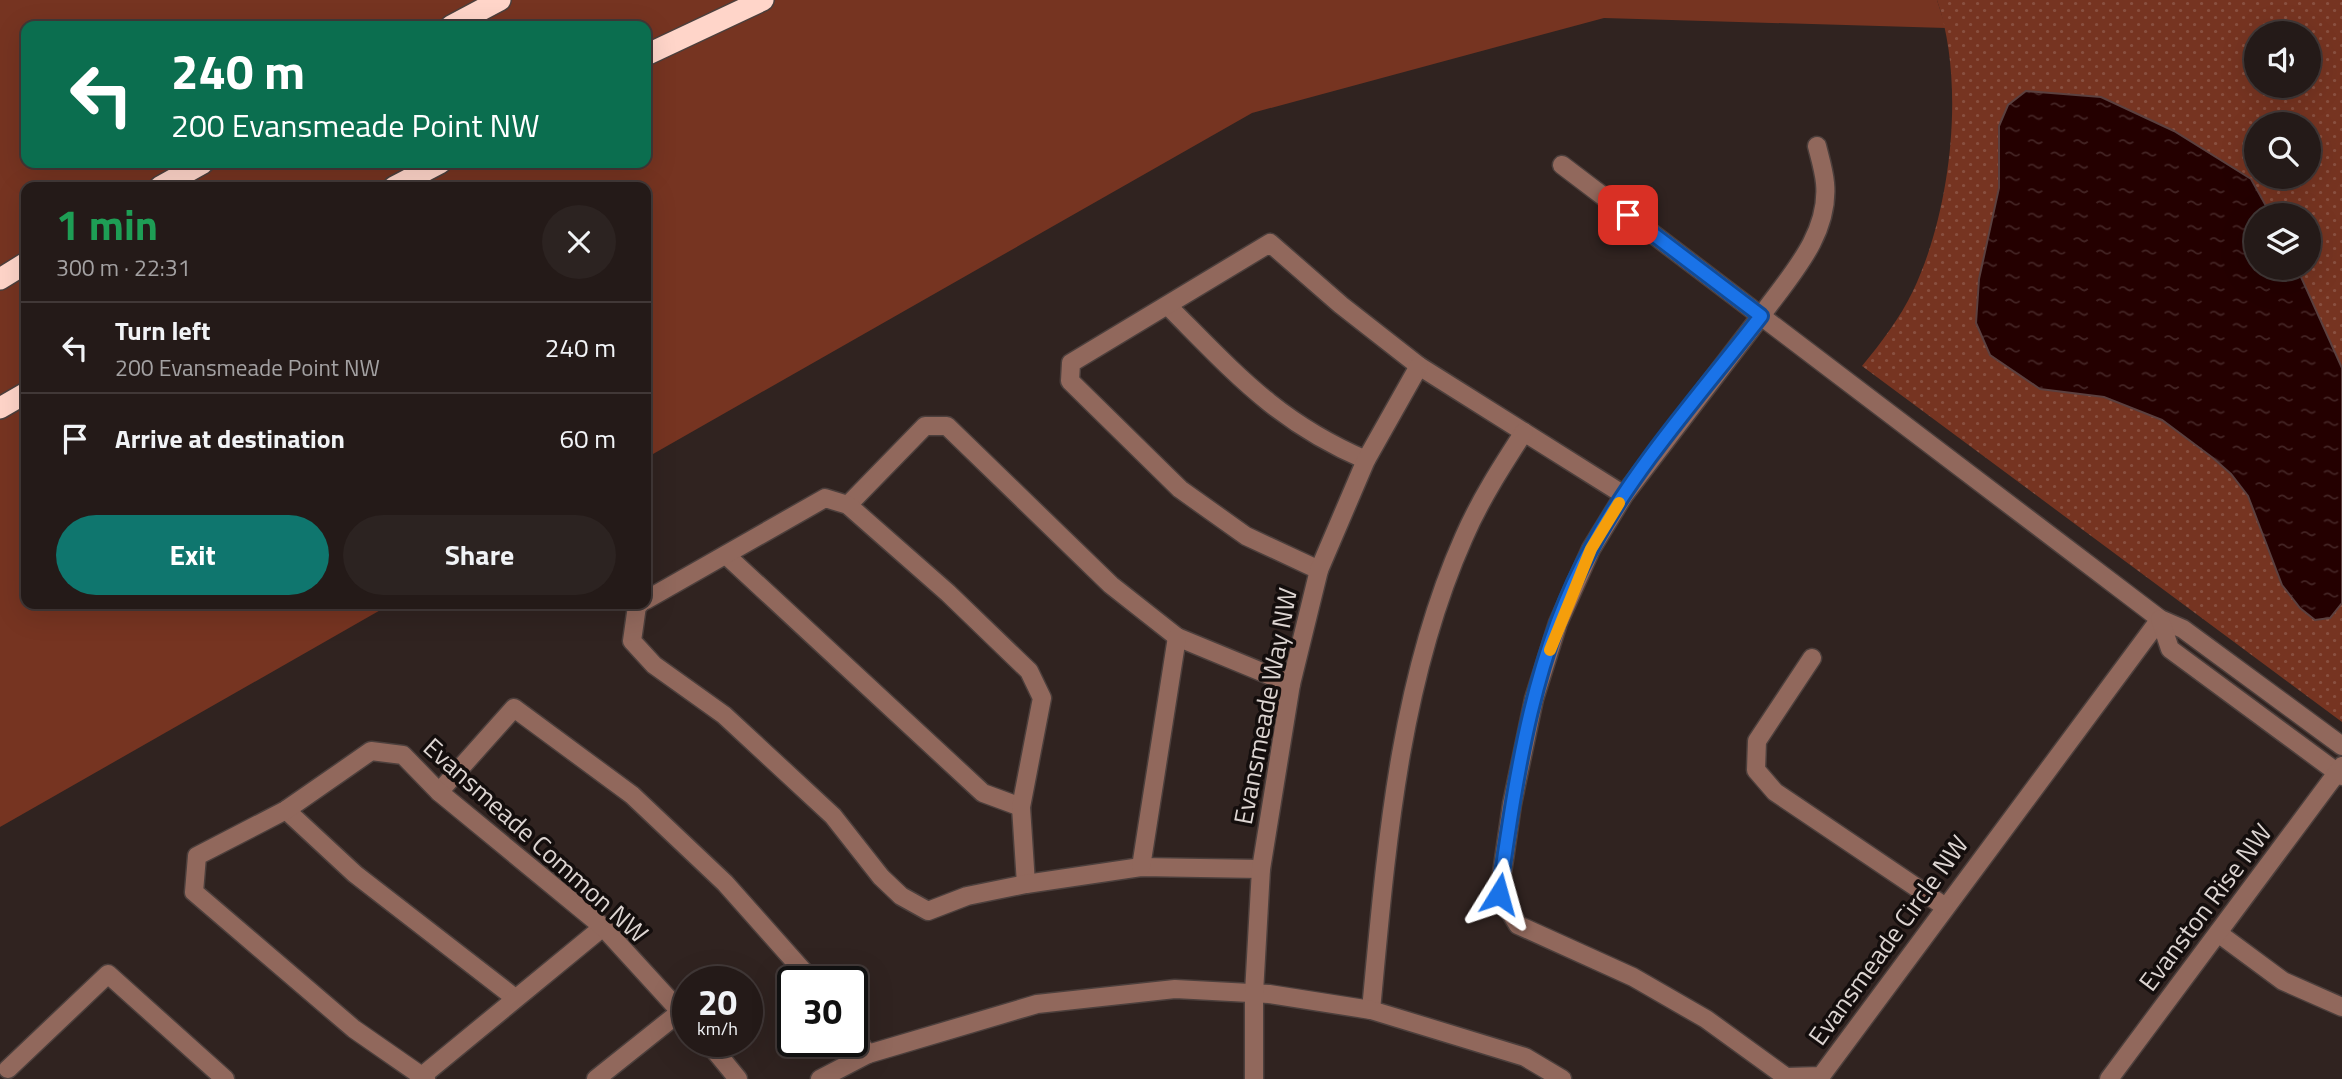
<!DOCTYPE html>
<meta charset="utf-8">
<style>
:root{--surface:#241a18;--page:#2c2321;--text:#f1f3f6;--muted:#a3a1a2;--line:#413837;--accent:#0f766e}
body{margin:0;font-family:"Titillium Web",sans-serif;background:var(--page);color:var(--text);height:100vh;display:flex;flex-direction:column;font-size:26px;white-space:nowrap}
*{box-sizing:border-box;margin:0}
p{font-size:23px;color:var(--muted)}
.icon{flex:none;width:38px;height:38px;fill:none;stroke:currentColor;stroke-width:2;stroke-linecap:round;stroke-linejoin:round}
.map{position:relative;flex:1;overflow:hidden}
.sheet{position:absolute;left:21px;top:182px;width:630px;height:427px;display:flex;flex-direction:column;background:var(--surface);border-radius:14px;box-shadow:0 7px 28px #0002,0 0 0 2px var(--line)}
.sheet>*{flex:none}
.hud{position:absolute;left:21px;top:21px;width:630px;height:147px;border-radius:14px;box-shadow:0 7px 28px #0002,0 0 0 2px var(--line);background:#0b6e4f;color:#fff;overflow:hidden}
.tools{position:absolute;left:2244px;top:21px;display:grid;gap:14px}
.tools a{display:grid;place-items:center;width:77px;height:77px;border-radius:50%;background:var(--surface);box-shadow:0 7px 28px #0002,0 0 0 2px var(--line);font-size:35px}
.speed{position:absolute;left:672px;top:966px;display:flex;gap:14px;font-size:35px;font-weight:700;text-align:center}
.speed>*{display:grid;place-content:center;width:91px;height:91px;border-radius:50%;background:var(--surface);box-shadow:0 7px 28px #0002,0 0 0 2px var(--line);line-height:1}
.speed small{font-size:18px;font-weight:400}
.speed .limit{border:4px solid #111;border-radius:10px;background:#fff;color:#111}
.pin{position:absolute;display:grid;place-items:center;width:60px;height:60px;color:#fff;margin:-30px;border-radius:14px;box-shadow:0 4px 10px #0006}
.me{position:absolute;width:77px;margin:-38px;rotate:8deg;stroke-linejoin:round;filter:drop-shadow(0 0 5px #0008)}
.turn{display:flex;align-items:center;gap:24px;height:147px;padding:0 35px;font-size:32px}
.turn .icon{width:91px;height:91px;stroke-width:2.5}
.turn b{display:block;font-size:49px;line-height:60px}
.round{display:grid;place-items:center;flex:none;width:74px;height:74px;border-radius:37px;background:var(--page)}
.overview{display:flex;align-items:center;justify-content:space-between;height:119px;padding:0 35px}
h1{font-size:42px;font-weight:700;line-height:52px;color:#1e9e55}
.primary-button{display:flex;gap:14px;margin-top:auto;padding:14px 35px}
.primary-button a{flex:1;height:80px;border-radius:42px;background:var(--accent);color:#fff;font-size:28px;font-weight:700;line-height:80px;text-align:center}
.primary-button a+a{background:var(--page);color:var(--text)}
ul{padding:0;list-style:none}
li{display:flex;align-items:center;gap:21px;height:91px;padding:0 35px;border-top:2px solid var(--line)}
li div{flex:1}
li b{display:block;font-size:26px}
li em{font-style:normal}
.map>svg:first-child{display:block}
.grass{fill:#763421;fill-rule:evenodd}
.park{fill:url(#park-dots);fill-rule:evenodd}
.water{fill:url(#water-ripples);stroke:#5b403f;stroke-width:2}
.lines{fill:none;stroke-linecap:round;stroke-linejoin:round}
.minor-casing{stroke:#4c3f3c;stroke-width:21}
.highway-casing{stroke:#4c3f3c;stroke-width:24}
.minor{stroke:#91685c;stroke-width:18}
.highway{stroke:#ffd5c9;stroke-width:21}
.route-casing{stroke:#114b97;stroke-width:18}
.route{stroke:#1a73e8;stroke-width:12}
.slow{stroke:#f59e0b;stroke-width:12}
.labels{text-anchor:middle;dominant-baseline:central;stroke-width:7;stroke-linejoin:round;paint-order:stroke}
.street-label{font-size:26px;fill:#dcd4d1;stroke:#140e0d}
</style>
<div class="map">
<svg width="2342" height="1079" viewBox="0 0 2342 1079">
<defs>
<pattern id="park-dots" width="8" height="8" patternUnits="userSpaceOnUse" patternTransform="scale(1.75)"><rect width="8" height="8" fill="#763421"/><path d="M2 2h.1M6 6h.1" fill="none" stroke="#895040" stroke-width="1.8" stroke-linecap="round"/></pattern>
<pattern id="water-ripples" width="26" height="14" patternUnits="userSpaceOnUse" patternTransform="scale(1.75)"><rect width="26" height="14" fill="#240000"/><path d="M2 4q2-2 4 0t4 0M15 11q2-2 4 0t4 0" fill="none" stroke="#432424"/></pattern>
</defs>
<rect width="100%" height="100%" fill="#302320"/>
<path class="grass" d="M 0,0 L 1937,0 L 1946,28 L 1604,18 L 1252,113 L 646,458 L 646,187 L 26,187 L 26,604 L 391,604 L 0,827 ZM 26,26 L 646,26 L 646,163 L 26,163 Z"/>
<path class="park" d="M 1937,0 L 2342,0 L 2342,722 L 1862,366 C 1881,343 1900,318 1913,291 C 1951,211 1966,84 1937,0 ZM 2256,33 L 2308,33 L 2308,86 L 2256,86 ZM 2256,124 L 2308,124 L 2308,177 L 2256,177 ZM 2256,215 L 2308,215 L 2308,268 L 2256,268 Z"/>
<path class="water" d="M 2026,91 L 2101,97 L 2174,131 L 2251,179 L 2271,215 L 2256,215 L 2256,268 L 2297,268 L 2342,368 L 2342,603 L 2330,618 L 2315,620 L 2300,608 L 2282,585 L 2248,496 L 2231,474 L 2213,458 L 2162,420 L 2104,397 L 2040,389 L 1990,355 L 1976,323 L 1979,279 L 1999,188 L 1999,126 L 2008,105 Z"/>
<g class="lines">
<g class="minor-casing">
<g id="minor">
<path d="M 1562,165 L 1761,316 C 1789,277 1830,235 1825,183 C 1824,171 1820,158 1817,146"/>
<path d="M 1168,306 C 1235,373 1277,422 1366,460"/>
<path d="M 848,505 L 925,426 L 947,426 L 1111,585 L 1177,637 L 1291,684"/>
<path d="M 726,555 L 983,793 L 1021,807"/>
<path d="M 1319,570 L 1246,536 L 1180,489 L 1070,381 L 1071,363 L 1270,243 L 1341,305 L 1419,366 L 1624,495"/>
<path d="M 646,600 L 825,498 L 848,505 L 948,593 L 1029,671 L 1042,698 L 1021,807 L 1026,884"/>
<path d="M 640,604 L 637,606 L 632,641 L 654,665 L 724,715 L 833,816 L 881,877 L 901,896 L 928,911 L 967,896 L 1026,884 L 1141,867 L 1261,869"/>
<path d="M 2160,619 L 1821,1076 L 1786,1077 L 1706,1019 L 1633,977 L 1518,925 L 1499,894 L 1512,804 L 1534,699 L 1558,623 L 1591,549 L 1624,495 L 1761,316 L 2160,619 L 2183,629 L 2342,746"/>
<path d="M 2160,619 L 2170,649 L 2342,776"/>
<path d="M 1812,658 L 1757,741 L 1756,770 L 1775,792 L 1944,906"/>
<path d="M 439,792 L 514,708 L 632,795 L 725,883 L 813,982"/>
<path d="M 286,810 L 355,874 L 515,998"/>
<path d="M 1141,867 L 1177,637"/>
<path d="M 2218,933 L 2283,981 L 2342,1007"/>
<path d="M 1371,1010 C 1386,852 1398,685 1464,537 C 1480,500 1502,466 1524,432"/>
<path d="M 852,1033 L 868,1054"/>
<path d="M 707,1041 L 738,1079"/>
<path d="M 8,1069 L 108,974 L 225,1079"/>
<path d="M 422,1076 L 603,927"/>
<path d="M 426,1079 L 354,1029 L 194,892 L 197,856 L 286,810 L 371,751 L 403,755 L 439,792 L 603,927 L 688,1020"/>
<path d="M 596,1079 L 680,1012"/>
<path d="M 820,1079 L 868,1054 L 1037,1004 L 1175,989 L 1269,994 L 1371,1010 L 1525,1057 L 1562,1079"/>
<path d="M 1254,1079 L 1254,993 L 1261,869 L 1291,684 L 1319,570 L 1366,460 L 1419,366"/>
<path d="M 2109,1079 L 2342,766"/>
</g>
</g>
<g class="highway-casing">
<g id="highway">
<path d="M 451,26 L 500,0"/>
<path d="M 646,55 L 763,0"/>
<path d="M 160,187 L 203,163"/>
<path d="M 394,187 L 440,163"/>
<path d="M 0,279 L 26,263"/>
<path d="M 0,408 L 26,393"/>
</g>
</g>
<use href="#minor" class="minor"/>
<use href="#highway" class="highway"/>
</g>
<g class="lines">
<g class="route-casing">
<path id="route" d="M 1499,894 C 1516,777 1533,653 1592,547 C 1637,464 1703,391 1761,316 L 1628,215"/>
</g>
<use href="#route" class="route"/>
<path class="slow" d="M 1550,650 L 1591,549 L 1619,503"/>
</g>
<g class="labels">
<g class="street-label">
<text transform="translate(1265 706) rotate(-79)">Evansmeade Way NW</text>
<text transform="translate(536 840) rotate(42)">Evansmeade Common NW</text>
<text transform="translate(2205 907) rotate(-53)">Evanston Rise NW</text>
<text transform="translate(1888 940) rotate(-54)">Evansmeade Circle NW</text>
</g>
</g>
</svg>
<div class="tools">
<a><svg class="icon" aria-label="sound" viewBox="0 0 24 24"><path d="M4 9h4l5-4v14l-5-4H4zM17 9q2 3 0 6"/></svg></a>
<a><svg class="icon" aria-label="search" viewBox="0 0 24 24"><circle cx="10" cy="10" r="6"/><path d="M15 15l6 6"/></svg></a>
<a><svg class="icon" aria-label="layers" viewBox="0 0 24 24"><path d="M12 4l9 5-9 5-9-5zM3 14l9 5 9-5"/></svg></a>
</div>
<div class="speed"><div>20<small>km/h</small></div><div class="limit">30</div></div>
<div class="pin" style="left:1628px;top:215px;background:#d93025"><svg class="icon" aria-label="arrive" viewBox="0 0 24 24"><path d="M6 21V4h12l-3 4 3 4H6"/></svg></div>
<svg class="me" style="left:1499px;top:894px" viewBox="-20 -20 40 40"><path d="M0-17L14 15 0 8-14 15z" fill="#1a73e8" stroke="#fff" stroke-width="4"/></svg>
<div class="hud">
<div class="turn"><svg class="icon" aria-label="left" viewBox="0 0 24 24"><path d="M17 20v-9H6M10 6l-5 5 5 5"/></svg><div><b>240 m</b>200 Evansmeade Point NW</div></div>
</div>
<section class="sheet">
<div class="overview"><div><h1>1 min</h1><p>300 m · 22:31</p></div><a class="round"><svg class="icon" aria-label="close" viewBox="0 0 24 24"><path d="M6 6l12 12M18 6L6 18"/></svg></a></div>
<ul>
<li><svg class="icon" aria-label="left" viewBox="0 0 24 24"><path d="M17 20v-9H6M10 6l-5 5 5 5"/></svg><div><b>Turn left</b><p>200 Evansmeade Point NW</p></div><em>240 m</em></li>
<li><svg class="icon" aria-label="arrive" viewBox="0 0 24 24"><path d="M6 21V4h12l-3 4 3 4H6"/></svg><div><b>Arrive at destination</b></div><em>60 m</em></li>
</ul>
<div class="primary-button"><a>Exit</a><a>Share</a></div>
</section>
</div>
